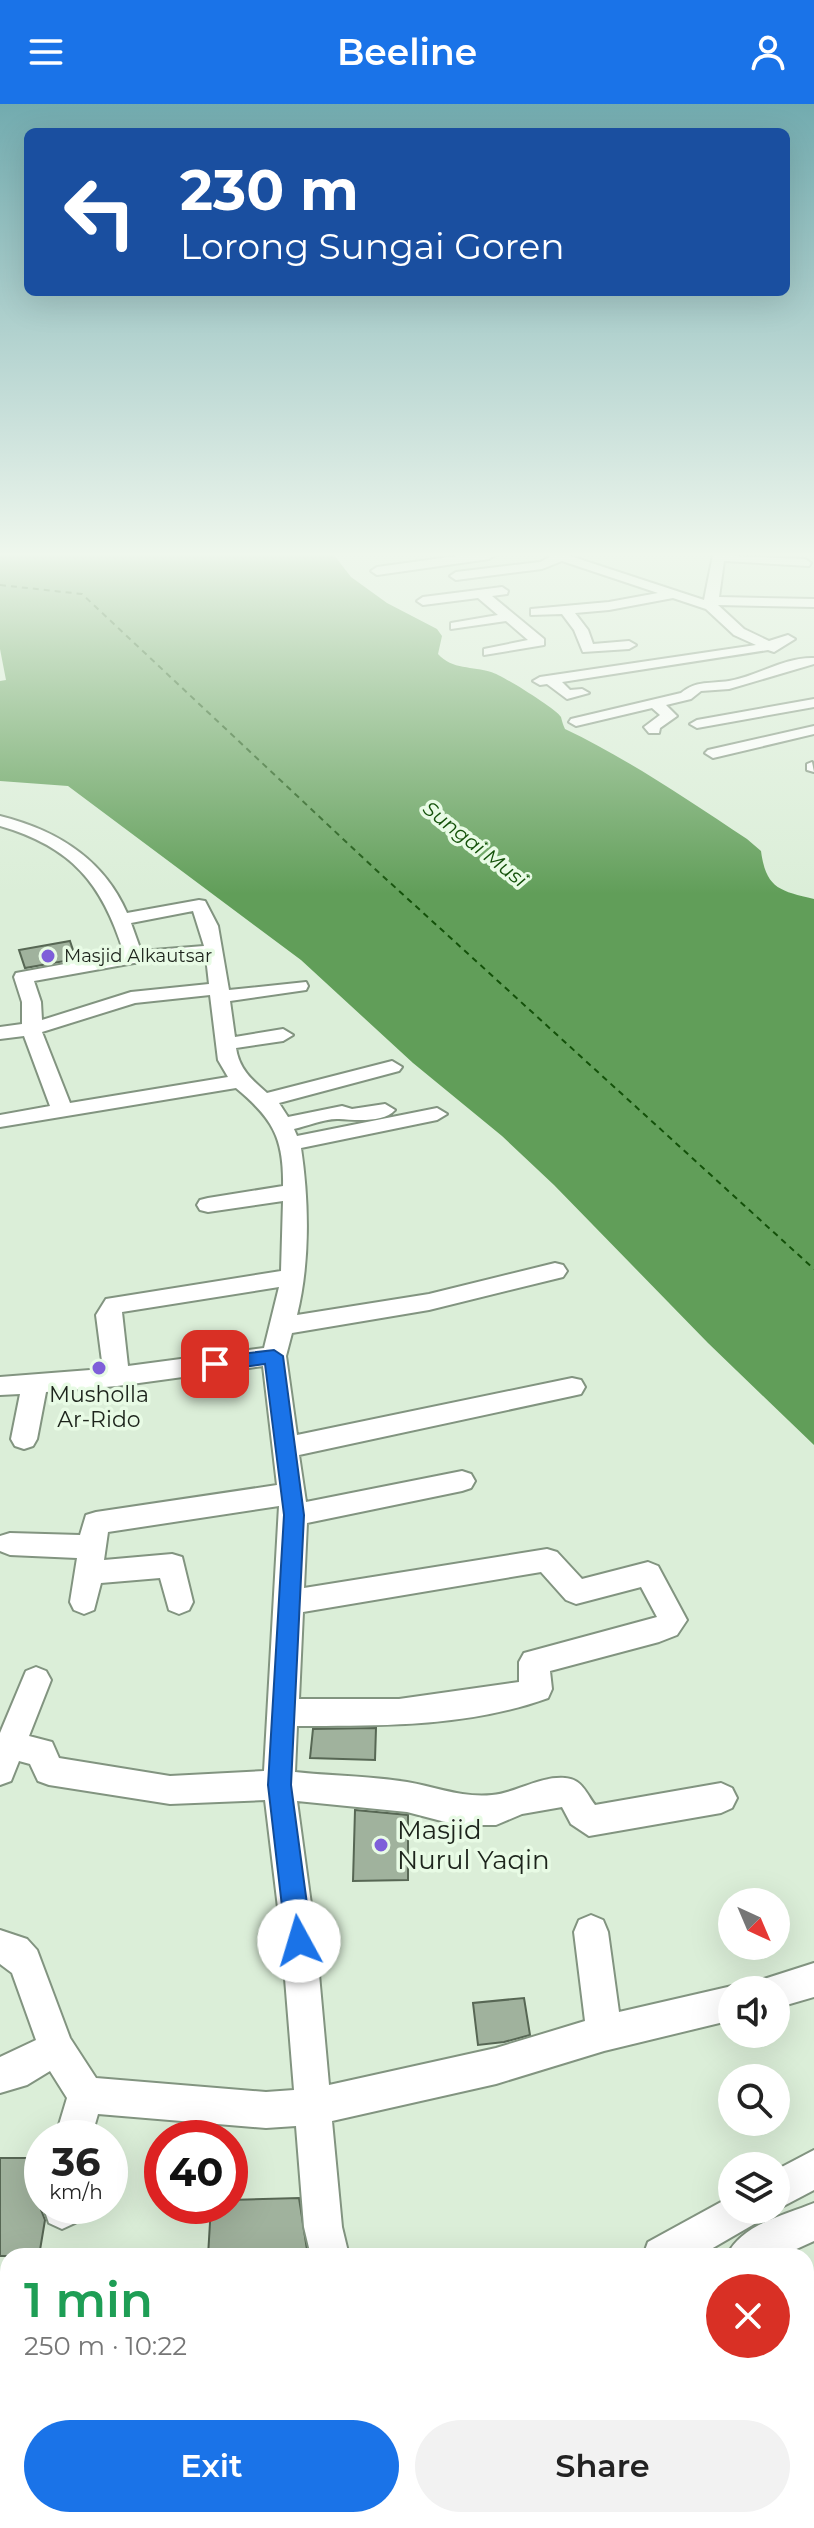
<!DOCTYPE html>
<meta charset="utf-8">
<style>
:root{--surface:#fff;--page:#f2f2f2;--text:#222;--muted:#767676;--accent:#1a73e8}
body{margin:0;font-family:Montserrat,sans-serif;background:var(--page);color:var(--text);height:100vh;display:flex;flex-direction:column;font-size:30px;white-space:nowrap}
*{box-sizing:border-box;margin:0}
p{font-size:26px;color:var(--muted)}
.icon{flex:none;width:44px;height:44px;fill:none;stroke:currentColor;stroke-width:2;stroke-linecap:round;stroke-linejoin:round}
.map{position:relative;flex:1;overflow:hidden}
.details{position:absolute;left:0px;top:2144px;width:814px;height:280px;display:flex;flex-direction:column;background:var(--surface);border-radius:24px 24px 0 0;box-shadow:0 8px 32px #0002}
.details>*{flex:none}
.banner{position:absolute;left:24px;top:24px;width:766px;height:168px;border-radius:12px;box-shadow:0 8px 32px #0002;background:#1a4fa0;color:#fff;overflow:hidden}
.needle{width:52px;rotate:136deg}
.fabs{position:absolute;left:718px;top:1784px;display:grid;gap:16px}
.fabs a{display:grid;place-items:center;width:72px;height:72px;border-radius:50%;background:var(--surface);box-shadow:0 8px 32px #0002;font-size:40px}
.speed{position:absolute;left:24px;top:2016px;display:flex;gap:16px;font-size:40px;font-weight:700;text-align:center}
.speed>*{display:grid;place-content:center;width:104px;height:104px;border-radius:50%;background:var(--surface);box-shadow:0 8px 32px #0002;line-height:1}
.speed small{font-size:20px;font-weight:400}
.speed .limit{border:12px solid #d22;background:#fff;color:#111}
.pin{position:absolute;display:grid;place-items:center;width:68px;height:68px;color:#fff;margin:-34px;border-radius:16px;box-shadow:0 4px 12px #0006}
.me{position:absolute;width:88px;margin:-44px;rotate:354deg;stroke-linejoin:round;filter:drop-shadow(0 0 6px #0008)}
.turn{display:flex;align-items:center;gap:28px;height:168px;padding:0 24px;font-size:36px}
.turn .icon{width:104px;height:104px;stroke-width:2.5}
.turn b{display:block;font-size:56px;line-height:68px}
.round{display:grid;place-items:center;flex:none;width:84px;height:84px;border-radius:42px;background:var(--page)}
.head{display:flex;align-items:center;justify-content:space-between;height:136px;padding:0 24px}
h1{font-size:48px;font-weight:600;line-height:60px;color:#1e9e55}
.cta{display:flex;gap:16px;margin-top:auto;padding:16px 24px}
.cta a{flex:1;height:92px;border-radius:48px;background:var(--accent);color:#fff;font-size:32px;font-weight:600;line-height:92px;text-align:center}
.cta a+a{background:var(--page);color:var(--text)}
header{display:flex;justify-content:space-between;align-items:center;height:104px;padding:0 24px;background:var(--accent);color:#fff;font-size:36px;font-weight:600}
.map>svg:first-child{display:block}
.water{fill:#619e59}
.lines{fill:none;stroke-linecap:round;stroke-linejoin:round}
.ferry{stroke:#135109;stroke-width:2;stroke-dasharray:6 5;stroke-linecap:butt}
.building{fill:#a0b29d;stroke:#576754;stroke-width:2}
.minor-casing{stroke:#829480;stroke-width:4}
.minor{fill:#fff;fill-rule:evenodd}
.route{fill:#1a73e8;stroke:#114b97;stroke-width:2}
.poi-dot{fill:#7e5fd9;stroke:#e8fbe5;stroke-width:3}
.labels{text-anchor:middle;dominant-baseline:central;stroke-width:7;stroke-linejoin:round;paint-order:stroke}
.far-poi-label{font-size:18px;fill:#1d241c;stroke:#e8fbe5;text-anchor:start}
.far-water-label{font-size:20px;font-style:italic;fill:#135109;stroke:#e8fbe5}
.poi-label{font-size:22px;fill:#1d241c;stroke:#e8fbe5}
.near-poi-label{font-size:26px;fill:#1d241c;stroke:#e8fbe5;text-anchor:start}
</style>
<header><svg class="icon" aria-label="menu" viewBox="0 0 24 24"><path d="M4 6h16M4 12h16M4 18h16"/></svg>Beeline<svg class="icon" aria-label="person" viewBox="0 0 24 24"><circle cx="12" cy="8" r="4"/><path d="M4 21q1-7 8-7t8 7"/></svg></header>
<div class="map">
<svg width="814" height="2424" viewBox="0 0 814 2424">
<rect width="100%" height="100%" fill="#dbeed8"/>
<path class="water" d="M 0,451 L 334,451 L 351,473 L 387,499 L 437,525 L 442,532 L 438,550 C 452,566 473,562 491,568 C 502,571 556,605 561,613 C 562,617 563,621 565,625 C 628,655 688,696 747,735 L 761,747 C 766,784 779,787 814,795 L 814,1341 L 708,1239 L 554,1081 L 502,1032 L 413,959 L 301,856 L 68,682 L 0,677 L 0,577 L 6,576 L 0,545 Z"/>
<g class="lines">
<path class="ferry" d="M 0,481 L 82,490 L 375,765 L 814,1165"/>
</g>
<g class="building">
<path d="M 70,837 L 76,855 L 25,864 L 19,846 Z"/>
<path d="M 376,1624 L 375,1656 L 310,1654 L 313,1625 Z"/>
<path d="M 355,1706 L 408,1711 L 408,1776 L 353,1777 Z"/>
<path d="M 524,1894 L 530,1931 L 504,1938 L 478,1941 L 473,1899 Z"/>
<path d="M 0,2054 L 42,2054 L 40,2103 L 45,2116 L 39,2152 L 0,2152 Z"/>
<path d="M 299,2094 L 308,2152 L 208,2152 L 211,2102 L 230,2102 L 230,2096 Z"/>
</g>
<g class="lines">
<g class="minor-casing">
<g id="minor">
<path d="M 464,451 L 495,451 L 489,455 L 377,471 L 371,467 L 377,463 Z"/>
<path d="M 549,451 L 567,451 L 704,496 L 713,451 L 805,455 L 811,459 L 809,462 L 724,457 L 719,493 L 814,495 L 814,503 L 718,501 L 744,525 L 769,537 L 788,531 L 795,535 L 774,548 L 768,546 L 562,578 L 570,586 L 582,585 L 589,589 L 567,595 L 547,580 L 540,581 L 533,577 L 540,573 L 756,541 L 734,531 L 706,505 L 673,494 L 609,506 L 575,509 L 588,526 L 593,540 L 629,537 L 636,541 L 629,545 L 583,548 L 574,526 L 562,510 L 531,511 L 531,505 L 609,498 L 658,489 L 562,457 L 542,465 L 456,476 L 450,472 L 456,468 L 540,458 L 550,453 Z"/>
<path d="M 502,483 L 508,487 L 507,490 L 492,492 L 544,535 L 544,541 L 484,551 L 484,545 L 528,536 L 506,517 L 451,525 L 451,519 L 498,511 L 478,494 L 423,501 L 417,497 L 423,493 Z"/>
<path d="M 814,554 L 814,560 L 729,585 L 701,587 L 691,595 L 666,601 L 677,612 L 660,624 L 659,629 L 649,629 L 644,623 L 660,611 L 652,604 L 576,622 L 569,618 L 571,615 L 681,589 C 697,576 710,580 729,577 C 758,572 784,553 814,554 Z"/>
<path d="M 814,595 L 814,603 L 697,624 L 690,620 L 697,616 Z"/>
<path d="M 814,622 L 814,630 L 713,654 L 705,649 L 708,646 Z"/>
<path d="M 812,658 L 814,668 L 807,666 L 807,660 Z"/>
<path d="M 0,712 C 56,726 103,754 127,809 L 199,796 L 205,797 L 218,822 L 229,886 L 306,878 L 308,882 L 306,886 L 230,897 L 235,933 L 283,925 L 293,931 L 283,937 L 236,944 C 239,965 252,976 267,989 L 392,957 L 402,963 L 399,967 L 279,999 L 288,1013 L 342,1002 L 352,1005 L 385,1000 L 395,1006 C 384,1019 355,1016 339,1015 C 326,1014 307,1022 294,1025 L 297,1032 L 437,1004 L 447,1010 L 437,1016 L 301,1044 C 309,1097 310,1159 297,1211 L 429,1190 L 555,1159 L 563,1161 L 567,1167 L 563,1173 L 429,1206 L 292,1229 L 286,1252 L 297,1331 L 572,1274 L 581,1276 L 585,1283 L 581,1290 L 572,1292 L 299,1351 L 306,1398 L 462,1367 L 471,1370 L 475,1377 L 471,1384 L 462,1387 L 307,1419 L 304,1484 L 547,1445 L 557,1448 L 582,1475 L 648,1458 L 658,1462 L 687,1516 L 677,1531 L 659,1538 L 550,1567 L 552,1585 L 548,1594 C 469,1623 380,1622 297,1622 L 295,1668 C 332,1672 370,1672 407,1678 C 436,1683 462,1694 492,1691 C 516,1689 539,1672 565,1674 C 582,1675 586,1689 595,1701 L 721,1679 L 732,1684 L 737,1694 L 732,1704 L 721,1709 L 589,1732 L 571,1720 L 562,1703 L 522,1710 L 496,1721 L 475,1721 L 453,1720 L 407,1708 L 297,1697 L 316,1837 L 329,1981 L 496,1944 L 585,1917 L 574,1828 L 579,1816 L 591,1811 L 603,1816 L 608,1828 L 619,1908 L 732,1882 L 742,1886 L 732,1886 L 732,1916 L 604,1947 L 496,1980 L 332,2017 L 342,2123 L 349,2152 L 311,2152 L 304,2123 L 296,2022 L 266,2024 L 98,2010 L 91,2034 L 55,2034 L 67,1994 L 50,1967 L 27,1981 L 0,1989 L 0,1953 L 36,1936 L 12,1869 L 0,1860 L 0,1826 L 27,1835 L 37,1846 L 70,1934 L 96,1974 L 266,1988 L 294,1986 L 282,1837 L 265,1696 L 170,1700 L 49,1681 L 38,1677 L 30,1660 L 19,1657 L 11,1677 L 0,1681 L 0,1629 L 26,1567 L 36,1563 L 46,1567 L 51,1576 L 29,1632 L 52,1638 L 59,1654 L 170,1672 L 264,1667 L 279,1402 L 108,1428 L 104,1456 L 172,1450 L 182,1453 L 193,1498 L 189,1506 L 179,1510 L 169,1506 L 160,1474 L 101,1479 L 94,1506 L 84,1510 L 74,1506 L 70,1498 L 77,1454 L 10,1451 L 0,1447 L 0,1432 L 10,1429 L 80,1431 L 86,1411 L 96,1408 L 277,1381 L 263,1262 L 117,1282 L 46,1288 L 37,1335 L 33,1342 L 24,1345 L 15,1342 L 11,1335 L 20,1290 L 0,1291 L 0,1273 L 103,1265 L 96,1211 L 106,1195 L 281,1167 L 283,1097 L 208,1108 L 200,1106 L 197,1101 L 200,1096 L 208,1094 L 283,1082 C 284,1033 272,1014 236,984 L 0,1023 L 0,1011 L 50,1002 L 24,932 L 0,935 L 0,923 L 22,920 L 22,898 L 14,873 L 16,869 L 124,849 C 102,779 72,743 0,722 ZM 193,807 L 204,842 L 141,847 L 131,819 ZM 206,853 L 209,880 L 131,888 L 42,916 L 41,898 L 34,877 L 134,859 ZM 210,891 L 218,956 L 228,973 L 70,999 L 42,928 L 135,899 ZM 279,1183 L 264,1244 L 128,1262 L 122,1208 ZM 541,1468 L 566,1496 L 576,1500 L 641,1483 L 657,1513 L 524,1549 L 519,1558 L 519,1578 L 399,1595 L 299,1595 L 303,1508 Z"/>
<path d="M 814,1859 L 814,1893 L 776,1904 L 776,1886 L 759,1886 L 764,1875 Z"/>
<path d="M 814,2046 L 814,2086 L 776,2106 L 776,2066 Z"/>
<path d="M 732,2092 L 732,2106 L 762,2106 L 756,2119 L 699,2152 L 643,2152 L 648,2138 Z"/>
<path d="M 814,2099 L 814,2137 L 781,2152 L 727,2152 C 740,2121 785,2111 814,2099 Z"/>
<path d="M 43,2102 L 81,2102 L 75,2119 L 62,2125 L 49,2119 Z"/>
<path d="M 0,2309 L 8,2310 L 8,2352 L 0,2351 Z"/>
<path d="M 4,2357 L 8,2359 L 8,2416 L 18,2416 L 15,2424 L 0,2424 L 0,2359 Z"/>
<rect x="333" y="2416" width="42" height="8"/>
<path d="M 596,2416 L 638,2416 L 640,2424 L 598,2424 Z"/>
</g>
</g>
<use href="#minor" class="minor"/>
</g>
<linearGradient id="sky" x2="0" y2="1"><stop stop-color="#72abaf"/><stop offset="0.57" stop-color="#eff7ed"/><stop offset="1" stop-color="#eff7ed" stop-opacity="0"/></linearGradient>
<rect width="814" height="790" fill="url(#sky)"/>
<path class="route" d="M 274,1246 L 283,1252 L 304,1411 L 291,1681 L 312,1837 L 308,1846 L 299,1850 L 290,1846 L 286,1837 L 268,1681 L 284,1411 L 265,1260 L 215,1267 L 206,1260 L 215,1253 Z"/>
<g class="poi-dot">
<circle cx="48" cy="852" r="8"/>
<circle cx="99" cy="1264" r="8"/>
<circle cx="381" cy="1741" r="8"/>
</g>
<g class="labels">
<g class="far-poi-label">
<text x="64" y="852">Masjid Alkautsar</text>
</g>
<g class="far-water-label">
<text transform="translate(475 740) rotate(38)">Sungai Musi</text>
</g>
<g class="poi-label">
<text x="99" y="1290">Musholla<tspan x="99" dy="25">Ar-Rido</tspan></text>
</g>
<g class="near-poi-label">
<text x="397" y="1726">Masjid<tspan x="397" dy="30">Nurul Yaqin</tspan></text>
</g>
</g>
</svg>
<div class="fabs">
<a><svg class="needle" viewBox="-14 -14 28 28"><path d="M0-13l5 13h-10z" fill="#e53935"/><path d="M0 13l5-13h-10z" fill="#767676"/></svg></a>
<a><svg class="icon" aria-label="sound" viewBox="0 0 24 24"><path d="M4 9h4l5-4v14l-5-4H4zM17 9q2 3 0 6"/></svg></a>
<a><svg class="icon" aria-label="search" viewBox="0 0 24 24"><circle cx="10" cy="10" r="6"/><path d="M15 15l6 6"/></svg></a>
<a><svg class="icon" aria-label="layers" viewBox="0 0 24 24"><path d="M12 4l9 5-9 5-9-5zM3 14l9 5 9-5"/></svg></a>
</div>
<div class="speed"><div>36<small>km/h</small></div><div class="limit">40</div></div>
<div class="pin" style="left:215px;top:1260px;background:#d93025"><svg class="icon" aria-label="arrive" viewBox="0 0 24 24"><path d="M6 21V4h12l-3 4 3 4H6"/></svg></div>
<svg class="me" style="left:299px;top:1837px" viewBox="-20 -20 40 40"><circle r="19" fill="#fff"/><path d="M0-13L10 11 0 6-10 11z" fill="#1a73e8"/></svg>
<div class="banner">
<div class="turn"><svg class="icon" aria-label="left" viewBox="0 0 24 24"><path d="M17 20v-9H6M10 6l-5 5 5 5"/></svg><div><b>230 m</b>Lorong Sungai Goren</div></div>
</div>
<section class="details">
<div class="head"><div><h1>1 min</h1><p>250 m · 10:22</p></div><a class="round" style="background:#d93025;color:#fff"><svg class="icon" aria-label="close" viewBox="0 0 24 24"><path d="M6 6l12 12M18 6L6 18"/></svg></a></div>
<div class="cta"><a>Exit</a><a>Share</a></div>
</section>
</div>
